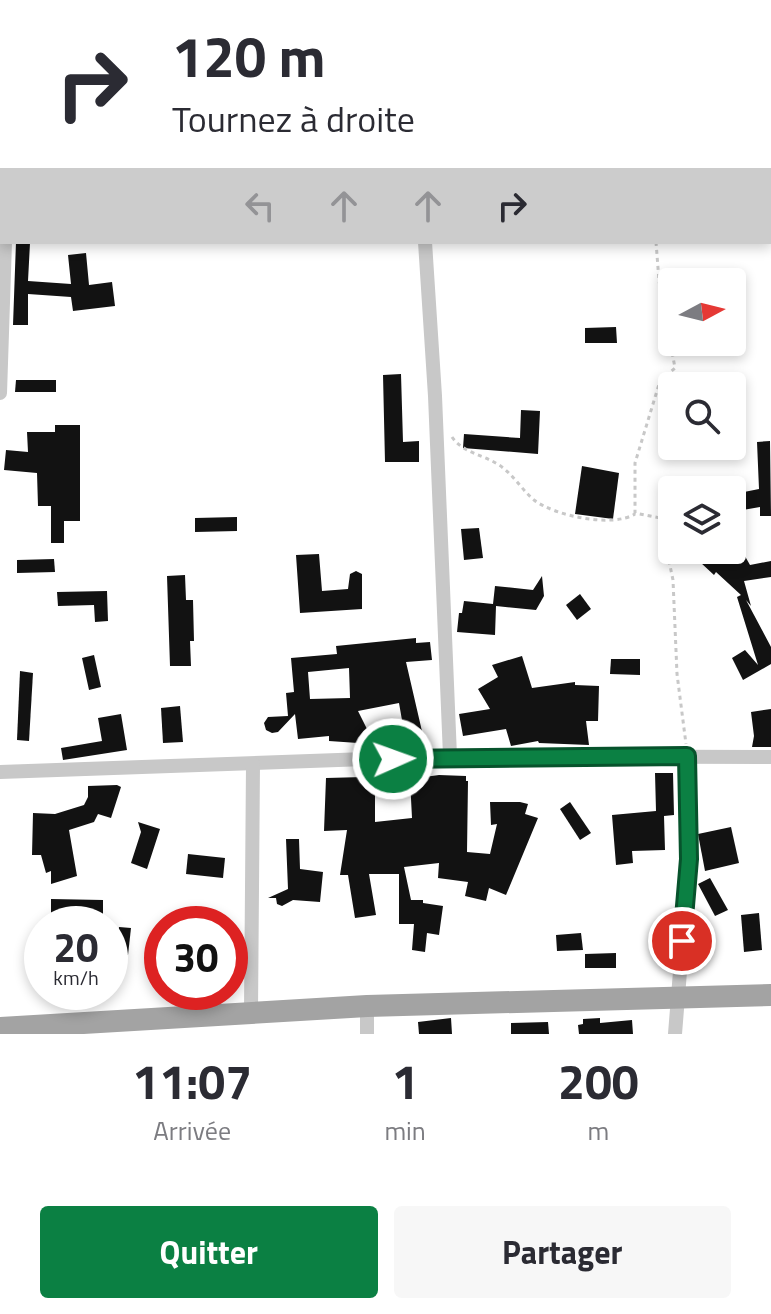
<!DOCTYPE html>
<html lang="fr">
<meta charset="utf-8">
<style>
:root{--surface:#fff;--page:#f7f7f7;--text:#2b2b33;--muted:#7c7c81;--accent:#0b8043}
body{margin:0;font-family:"Titillium Web",sans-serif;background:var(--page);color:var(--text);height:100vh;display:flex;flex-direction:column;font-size:30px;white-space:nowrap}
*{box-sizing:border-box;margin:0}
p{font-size:26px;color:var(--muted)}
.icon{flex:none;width:44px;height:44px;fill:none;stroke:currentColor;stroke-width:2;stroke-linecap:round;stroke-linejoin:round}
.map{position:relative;height:1034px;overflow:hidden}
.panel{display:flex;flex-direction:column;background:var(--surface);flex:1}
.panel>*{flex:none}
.banner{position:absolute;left:0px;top:0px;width:772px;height:244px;box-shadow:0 4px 12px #0003;background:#fff;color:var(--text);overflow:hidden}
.needle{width:52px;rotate:83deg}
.controls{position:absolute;left:658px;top:268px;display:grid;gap:16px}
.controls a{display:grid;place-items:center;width:88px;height:88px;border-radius:8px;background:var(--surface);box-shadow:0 4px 12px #0003;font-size:40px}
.speed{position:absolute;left:24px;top:906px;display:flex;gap:16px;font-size:40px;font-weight:700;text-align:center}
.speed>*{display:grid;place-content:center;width:104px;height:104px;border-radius:50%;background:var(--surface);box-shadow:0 4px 12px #0003;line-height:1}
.speed small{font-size:20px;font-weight:400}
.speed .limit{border:12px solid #d22;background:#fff;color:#111}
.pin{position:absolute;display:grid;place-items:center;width:68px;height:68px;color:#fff;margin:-34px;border:4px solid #fff;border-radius:50%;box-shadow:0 2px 8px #0007}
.me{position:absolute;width:88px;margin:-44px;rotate:88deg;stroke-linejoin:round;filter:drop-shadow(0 0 6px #0008)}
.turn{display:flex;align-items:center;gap:28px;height:168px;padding:0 40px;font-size:36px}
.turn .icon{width:104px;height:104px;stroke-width:2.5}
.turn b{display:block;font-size:56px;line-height:68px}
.lanes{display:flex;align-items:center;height:76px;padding:0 40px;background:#0003;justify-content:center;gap:40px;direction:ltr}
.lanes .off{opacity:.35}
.eta{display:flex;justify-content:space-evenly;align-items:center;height:136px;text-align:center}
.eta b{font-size:48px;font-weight:700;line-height:56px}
.primary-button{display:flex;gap:16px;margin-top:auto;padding:16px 40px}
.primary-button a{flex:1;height:92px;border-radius:8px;background:var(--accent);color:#fff;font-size:32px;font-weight:700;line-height:92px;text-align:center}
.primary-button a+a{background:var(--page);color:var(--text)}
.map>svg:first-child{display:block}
.building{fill:#121212;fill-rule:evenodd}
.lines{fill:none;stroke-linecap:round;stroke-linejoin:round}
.path{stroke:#c8c8c8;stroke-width:3;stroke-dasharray:4 4;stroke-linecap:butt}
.minor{stroke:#c8c8c8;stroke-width:14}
.primary{stroke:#a3a3a3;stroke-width:22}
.route-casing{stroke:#07532c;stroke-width:20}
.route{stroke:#0b8043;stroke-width:14}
</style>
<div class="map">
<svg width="771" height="1034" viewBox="0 0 771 1034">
<rect width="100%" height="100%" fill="#fff"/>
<g class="building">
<path d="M 16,242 L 30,243 L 28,281 L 71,284 L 68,255 L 86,253 L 89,285 L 112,282 L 115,306 L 73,311 L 71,297 L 28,294 L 28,325 L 13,325 Z"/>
<path d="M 616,327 L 617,343 L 585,343 L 585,328 Z"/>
<path d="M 401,374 L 403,442 L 419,441 L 419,462 L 385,462 L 383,375 Z"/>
<path d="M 16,380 L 56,380 L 56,392 L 15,392 Z"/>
<path d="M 521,410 L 540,411 L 538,454 L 463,448 L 464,434 L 520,438 Z"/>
<path d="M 55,425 L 80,425 L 80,521 L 64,521 L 64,543 L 51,543 L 51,506 L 38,506 L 37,473 L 4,470 L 6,450 L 28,452 L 27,432 L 55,432 Z"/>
<path d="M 770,441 L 771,516 L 760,516 L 760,507 L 737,511 L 734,494 L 759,489 L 757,442 Z"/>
<path d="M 582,466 L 619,473 L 613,519 L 575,514 Z"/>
<path d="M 237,517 L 237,531 L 195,532 L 195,518 Z"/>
<path d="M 479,528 L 483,558 L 464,560 L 461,529 Z"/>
<path d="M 737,542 L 750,565 L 771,561 L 771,577 L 744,581 L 751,606 L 746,600 L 771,647 L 771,664 L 743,680 L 732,658 L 745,650 L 758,665 L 737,597 L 741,595 L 716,572 L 714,575 L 687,550 L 732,550 L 732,545 Z"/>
<path d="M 319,554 L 322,591 L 348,589 L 350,574 L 356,571 L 362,574 L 362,609 L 300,613 L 296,555 Z"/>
<path d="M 54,559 L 55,572 L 17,573 L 17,560 Z"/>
<path d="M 185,575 L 186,600 L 193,600 L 194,641 L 190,641 L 191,666 L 170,666 L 167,576 Z"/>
<path d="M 542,576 L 544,596 L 536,610 L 496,606 L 495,635 L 457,632 L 459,613 L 462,613 L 464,601 L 493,604 L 495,586 L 533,590 Z"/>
<path d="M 107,591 L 108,621 L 95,622 L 94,605 L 58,606 L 57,592 Z"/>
<path d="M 580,594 L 591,609 L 577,620 L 566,605 Z"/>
<path d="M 416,638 L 416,643 L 430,642 L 432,660 L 406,662 L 424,740 L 406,743 L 399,703 L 358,711 L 371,737 L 358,743 L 329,741 L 329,736 L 298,739 L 295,714 L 278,732 L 272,733 L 266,730 L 264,723 L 268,717 L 288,716 L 286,693 L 294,692 L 291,658 L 337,654 L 336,646 ZM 349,668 L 350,698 L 310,699 L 308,672 Z"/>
<path d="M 94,655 L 101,687 L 89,690 L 82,658 Z"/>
<path d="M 522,656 L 532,688 L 575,682 L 575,685 L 599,686 L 598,721 L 586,721 L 589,745 L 539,743 L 538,741 L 511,746 L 506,729 L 463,736 L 459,714 L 490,709 L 478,689 L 498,677 L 492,665 Z"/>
<path d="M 611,659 L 640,659 L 640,675 L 610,674 Z"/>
<path d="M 20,671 L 33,673 L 29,741 L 17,740 Z"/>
<path d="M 180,706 L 183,742 L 163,743 L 161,708 Z"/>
<path d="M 771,709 L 771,747 L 752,747 L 754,736 L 751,712 Z"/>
<path d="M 121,714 L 127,750 L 63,760 L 61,748 L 102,741 L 98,718 Z"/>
<path d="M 382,772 L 384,791 L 375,792 L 375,822 L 412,818 L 410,779 L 439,775 L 466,776 L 466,781 L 468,781 L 467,852 L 490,854 L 497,824 L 491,825 L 490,802 L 520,802 L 528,804 L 525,814 L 538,818 L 506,895 L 489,888 L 486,901 L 465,896 L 468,882 L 438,878 L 439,863 L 404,867 L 411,900 L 423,900 L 423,903 L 443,906 L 439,935 L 427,933 L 425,952 L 412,950 L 414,924 L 399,924 L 399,874 L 369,874 L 376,915 L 355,918 L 348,875 L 340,875 L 347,830 L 324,831 L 326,778 L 364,777 L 364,773 Z"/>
<path d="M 655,773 L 673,773 L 674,815 L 664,816 L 665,850 L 632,851 L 633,863 L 616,865 L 612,815 L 656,811 Z"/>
<path d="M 117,785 L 121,787 L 111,818 L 98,814 L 94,822 L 69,830 L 77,876 L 51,884 L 51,871 L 46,873 L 41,855 L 32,855 L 33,813 L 55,814 L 84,805 L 88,797 L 88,786 Z"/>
<path d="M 570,802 L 591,833 L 580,840 L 560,809 Z"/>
<path d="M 138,822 L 160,829 L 147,869 L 131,863 L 141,832 Z"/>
<path d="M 731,827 L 739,863 L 705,871 L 698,834 Z"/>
<path d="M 286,839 L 299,839 L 300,869 L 323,872 L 320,902 L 293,900 L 282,906 L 277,904 L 276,898 L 268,898 L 288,889 Z"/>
<path d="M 188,854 L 225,858 L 223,878 L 186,874 Z"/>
<path d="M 710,878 L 728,910 L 715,916 L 698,884 Z"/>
<path d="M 51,899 L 103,900 L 103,914 L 51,913 Z"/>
<path d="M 759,913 L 762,950 L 744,952 L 741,915 Z"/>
<path d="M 119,927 L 131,928 L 128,955 L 116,953 Z"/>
<path d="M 581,933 L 583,950 L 557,951 L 556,935 Z"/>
<path d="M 616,953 L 616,968 L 585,968 L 585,954 Z"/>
<path d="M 451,1018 L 452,1034 L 419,1034 L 418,1022 Z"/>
<path d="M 600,1018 L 600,1023 L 632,1020 L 633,1034 L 579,1034 L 578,1025 L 583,1024 L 583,1019 Z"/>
<path d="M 548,1022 L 549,1034 L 511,1034 L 511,1023 Z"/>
</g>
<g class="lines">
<g class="path">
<path d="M 656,242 L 659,281 L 675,368 L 660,381 L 635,463 L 635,513 L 660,518 L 673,580 L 677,674 L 686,744"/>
<path d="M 452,437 C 463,453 482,454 499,465 C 513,474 521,489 534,500 C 555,516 612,528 635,514"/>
</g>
<g class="minor">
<path d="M 13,2 L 13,0"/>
<path d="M 220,2 L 220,0"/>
<path d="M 420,2 L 420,0"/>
<path d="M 770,96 L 771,96"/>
<path d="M 0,121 L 2,121"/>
<path d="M 425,242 L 435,396 L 450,756"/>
<path d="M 0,393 L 5,242"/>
<path d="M 0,772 L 450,756 L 771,757"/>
<path d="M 367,1006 L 367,1034"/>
<path d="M 251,1011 L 253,764"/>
<path d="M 675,1034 L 689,859 L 687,756"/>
</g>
<path class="primary" d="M 0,1028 L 367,1006 L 771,995"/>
</g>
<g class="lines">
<g class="route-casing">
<path id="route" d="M 393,759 L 687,756 L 689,859 L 682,941"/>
</g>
<use href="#route" class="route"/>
</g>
</svg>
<div class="controls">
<a><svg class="needle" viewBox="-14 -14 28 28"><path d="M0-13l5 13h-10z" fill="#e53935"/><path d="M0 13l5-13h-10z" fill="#7c7c81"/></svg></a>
<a><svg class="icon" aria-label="search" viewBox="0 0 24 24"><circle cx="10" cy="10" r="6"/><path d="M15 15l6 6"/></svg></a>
<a><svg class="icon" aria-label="layers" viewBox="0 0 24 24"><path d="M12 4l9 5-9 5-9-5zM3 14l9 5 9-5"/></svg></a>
</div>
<div class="speed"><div>20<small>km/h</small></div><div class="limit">30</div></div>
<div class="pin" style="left:682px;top:941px;background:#d93025"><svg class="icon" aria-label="arrive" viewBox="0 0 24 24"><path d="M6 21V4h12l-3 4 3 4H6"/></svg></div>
<svg class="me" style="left:393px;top:759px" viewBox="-20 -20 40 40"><circle r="17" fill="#0b8043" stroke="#fff" stroke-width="3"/><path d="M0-11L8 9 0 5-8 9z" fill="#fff"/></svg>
<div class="banner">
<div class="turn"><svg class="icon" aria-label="right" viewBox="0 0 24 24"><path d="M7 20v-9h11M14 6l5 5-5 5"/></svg><div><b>120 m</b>Tournez à droite</div></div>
<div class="lanes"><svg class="icon off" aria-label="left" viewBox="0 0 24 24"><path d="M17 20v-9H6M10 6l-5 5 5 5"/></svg><svg class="icon off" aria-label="ahead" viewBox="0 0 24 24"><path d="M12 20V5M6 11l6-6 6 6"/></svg><svg class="icon off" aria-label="ahead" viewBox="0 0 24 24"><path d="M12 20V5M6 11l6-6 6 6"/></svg><svg class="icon" aria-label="right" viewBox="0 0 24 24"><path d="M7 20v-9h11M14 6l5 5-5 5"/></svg></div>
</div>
</div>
<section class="panel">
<div class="eta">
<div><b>11:07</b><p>Arrivée</p></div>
<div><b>1</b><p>min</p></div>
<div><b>200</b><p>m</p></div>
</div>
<div class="primary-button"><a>Quitter</a><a>Partager</a></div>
</section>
